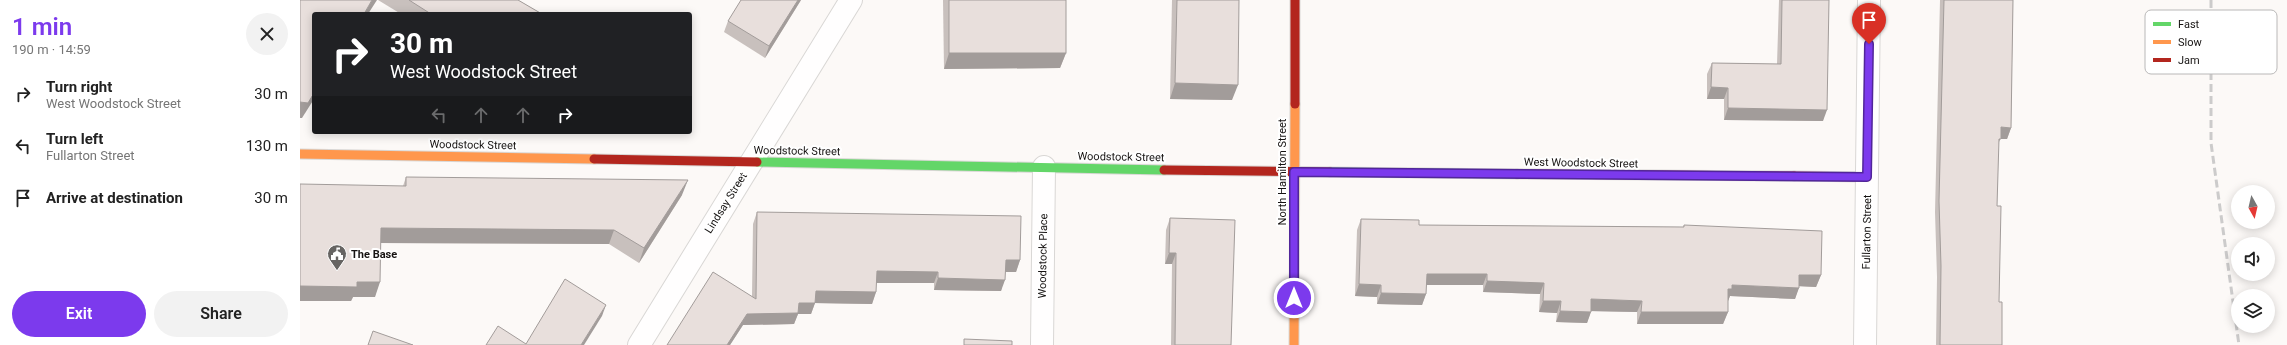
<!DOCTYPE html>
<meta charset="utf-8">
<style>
:root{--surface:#fff;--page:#f2f2f2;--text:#222;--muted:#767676;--accent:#7c3aed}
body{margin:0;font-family:Roboto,sans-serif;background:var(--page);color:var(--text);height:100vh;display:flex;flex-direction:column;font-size:15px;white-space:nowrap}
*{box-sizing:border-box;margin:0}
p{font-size:13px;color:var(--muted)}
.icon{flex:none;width:22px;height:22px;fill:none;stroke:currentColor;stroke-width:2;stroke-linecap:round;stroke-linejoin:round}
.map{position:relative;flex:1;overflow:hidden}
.sheet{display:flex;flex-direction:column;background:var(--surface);width:300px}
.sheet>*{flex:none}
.hud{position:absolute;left:12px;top:12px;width:380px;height:122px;border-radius:4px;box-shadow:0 2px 10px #0003;background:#202124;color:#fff;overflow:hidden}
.needle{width:26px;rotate:172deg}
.fabs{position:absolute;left:1931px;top:185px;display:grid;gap:8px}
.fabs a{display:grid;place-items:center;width:44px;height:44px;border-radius:50%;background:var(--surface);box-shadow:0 2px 10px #0003;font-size:20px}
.pin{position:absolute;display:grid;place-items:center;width:34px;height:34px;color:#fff;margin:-41px -17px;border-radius:50% 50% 50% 0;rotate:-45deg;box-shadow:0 0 4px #0007}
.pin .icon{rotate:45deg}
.me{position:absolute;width:44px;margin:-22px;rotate:0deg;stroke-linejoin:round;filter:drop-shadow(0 0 3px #0008)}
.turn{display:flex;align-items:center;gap:14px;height:84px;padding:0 12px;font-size:18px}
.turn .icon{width:52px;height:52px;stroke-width:2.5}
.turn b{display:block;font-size:28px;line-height:34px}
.lanes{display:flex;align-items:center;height:38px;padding:0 12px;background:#0003;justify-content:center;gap:20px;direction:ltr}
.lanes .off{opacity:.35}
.round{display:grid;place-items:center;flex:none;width:42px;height:42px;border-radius:21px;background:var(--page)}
.head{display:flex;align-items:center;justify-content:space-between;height:68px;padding:0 12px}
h1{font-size:24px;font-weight:600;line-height:30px;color:var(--accent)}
.primary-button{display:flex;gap:8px;margin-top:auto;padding:8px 12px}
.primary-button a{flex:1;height:46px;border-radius:24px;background:var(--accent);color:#fff;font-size:16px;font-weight:600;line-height:46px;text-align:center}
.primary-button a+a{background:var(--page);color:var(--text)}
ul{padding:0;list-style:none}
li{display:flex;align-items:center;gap:12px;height:52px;padding:0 12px}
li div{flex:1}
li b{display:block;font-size:15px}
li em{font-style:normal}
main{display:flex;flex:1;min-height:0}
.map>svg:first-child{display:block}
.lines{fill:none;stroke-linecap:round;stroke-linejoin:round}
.street-casing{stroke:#d9d7d5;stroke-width:24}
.fast-casing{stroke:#d9d7d5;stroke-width:11}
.slow-casing{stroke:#d9d7d5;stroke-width:11}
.jam-casing{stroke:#d9d7d5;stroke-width:11}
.street{stroke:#fffefe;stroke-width:22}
.fast{stroke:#63d668;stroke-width:9}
.slow{stroke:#ff974d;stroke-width:9}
.jam{stroke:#b3261e;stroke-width:9}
.rail{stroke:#cccbcb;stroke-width:3;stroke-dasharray:8 4;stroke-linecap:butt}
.wall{fill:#c8c0bd}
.shaded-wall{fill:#a29c9a}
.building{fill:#e8dfdc;stroke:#a29c9a}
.route-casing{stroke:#51269a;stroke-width:10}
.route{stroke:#7c3aed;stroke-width:7}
.labels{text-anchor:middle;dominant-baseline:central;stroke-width:4;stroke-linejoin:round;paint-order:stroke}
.street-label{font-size:11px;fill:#161312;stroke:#fff}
.poi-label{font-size:11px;font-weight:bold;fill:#161312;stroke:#fff;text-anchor:start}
.key{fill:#fff;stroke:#b9b8b8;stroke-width:1}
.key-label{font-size:11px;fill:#161312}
</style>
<main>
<section class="sheet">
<div class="head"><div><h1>1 min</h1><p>190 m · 14:59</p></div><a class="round"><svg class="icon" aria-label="close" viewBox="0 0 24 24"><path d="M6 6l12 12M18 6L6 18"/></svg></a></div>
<ul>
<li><svg class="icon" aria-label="right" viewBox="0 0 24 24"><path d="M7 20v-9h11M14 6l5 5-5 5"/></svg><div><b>Turn right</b><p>West Woodstock Street</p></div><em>30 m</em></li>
<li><svg class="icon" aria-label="left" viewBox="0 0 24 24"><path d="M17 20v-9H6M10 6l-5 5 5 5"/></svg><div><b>Turn left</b><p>Fullarton Street</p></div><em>130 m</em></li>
<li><svg class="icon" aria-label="arrive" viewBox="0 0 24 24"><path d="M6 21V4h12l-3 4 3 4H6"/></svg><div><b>Arrive at destination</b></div><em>30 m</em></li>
</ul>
<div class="primary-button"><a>Exit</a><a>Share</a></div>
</section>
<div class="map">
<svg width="1987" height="345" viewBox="0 0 1987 345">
<rect width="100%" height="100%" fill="#fcf9f7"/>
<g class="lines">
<g class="street-casing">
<g id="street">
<path d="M 339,345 L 551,0"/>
<path d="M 742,345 L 744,167"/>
<path d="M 1565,345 L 1569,0"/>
</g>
</g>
<g class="fast-casing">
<g id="fast">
<path d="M 457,162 L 864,170"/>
<path d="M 1030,172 L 1217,174"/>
</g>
</g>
<g class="slow-casing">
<g id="slow">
<path d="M 0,154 L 294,159"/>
<path d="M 1494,176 L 1567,177"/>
<path d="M 994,345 L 995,104"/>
</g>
</g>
<g class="jam-casing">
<g id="jam">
<path d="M 995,104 L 995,0"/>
<path d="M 294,159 L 457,162"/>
<path d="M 864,170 L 1030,172"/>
<path d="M 1217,174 L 1494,176"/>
</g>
</g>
<use href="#street" class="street"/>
<use href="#fast" class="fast"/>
<use href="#slow" class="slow"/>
<use href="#jam" class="jam"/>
<path class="rail" d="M 1911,0 L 1911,143 L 1939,345"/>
</g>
<g class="wall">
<path d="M 78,0 L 218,0 L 242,14 L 101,14 Z"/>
<path d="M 501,0 L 465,58 L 424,32 L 428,21 Z"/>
<path d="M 643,0 L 766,0 L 766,53 L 760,68 L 644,69 Z"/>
<path d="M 872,0 L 939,0 L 932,100 L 870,99 Z"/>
<path d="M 1479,0 L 1529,0 L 1523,121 L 1424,120 L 1424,99 L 1407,99 L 1407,74 L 1412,63 L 1477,64 Z"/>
<path d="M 1640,0 L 1713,0 L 1711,128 L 1707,139 L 1700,139 L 1698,145 L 1697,206 L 1699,302 L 1702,345 L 1636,345 L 1637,277 L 1635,212 Z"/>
<path d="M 106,177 L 382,195 L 339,263 L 309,244 L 81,243 L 75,297 L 53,297 L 51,301 L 0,301 L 103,186 Z"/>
<path d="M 457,212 L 720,260 L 716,272 L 705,272 L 701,291 L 634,290 L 634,283 L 576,283 L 576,292 L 572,304 L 515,303 L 511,314 L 498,314 L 494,324 L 443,325 L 430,345 L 367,345 L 452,296 L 453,224 Z"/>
<path d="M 870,218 L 931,345 L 871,345 L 872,264 L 865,264 L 866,230 Z"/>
<path d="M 1061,219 L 1119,225 L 1383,227 L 1384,225 L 1521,275 L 1516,287 L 1499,286 L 1495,299 L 1430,296 L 1428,301 L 1428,312 L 1423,324 L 1337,324 L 1337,312 L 1291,311 L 1287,323 L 1256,322 L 1257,313 L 1239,312 L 1240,294 L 1183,292 L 1183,285 L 1126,285 L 1126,294 L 1122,305 L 1077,304 L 1077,297 L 1055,296 L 1057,230 Z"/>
</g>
<g class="shaded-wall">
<path d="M 72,0 L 77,0 L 68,14 L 64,14 Z"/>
<path d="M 498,0 L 501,0 L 465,58 L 469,46 Z"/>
<path d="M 649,53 L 766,53 L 760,68 L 644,69 Z"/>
<path d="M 875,83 L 938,85 L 932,100 L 870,99 Z"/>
<path d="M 1411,87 L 1428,88 L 1424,99 L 1407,99 Z"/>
<path d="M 14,93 L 14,99 L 2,118 L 0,118 L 0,102 Z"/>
<path d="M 1428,108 L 1527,110 L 1523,121 L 1424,120 Z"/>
<path d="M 1701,127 L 1711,128 L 1707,139 L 1700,139 L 1696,150 Z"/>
<path d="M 388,180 L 382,195 L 339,263 L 344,248 Z"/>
<path d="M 81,228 L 314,230 L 309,244 L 75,243 Z"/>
<path d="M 869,253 L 876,253 L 872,264 L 865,264 Z"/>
<path d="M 706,260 L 720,260 L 716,272 L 702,272 Z"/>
<path d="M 577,271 L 638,272 L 634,283 L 572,283 Z"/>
<path d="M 1127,274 L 1187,274 L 1183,285 L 1123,285 Z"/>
<path d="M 1499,275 L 1521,275 L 1516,287 L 1495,286 Z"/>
<path d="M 638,278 L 705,280 L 701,291 L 634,290 Z"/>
<path d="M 1187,281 L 1244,283 L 1240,294 L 1183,292 Z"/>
<path d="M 57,282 L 80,282 L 75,297 L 53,297 L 51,301 L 0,301 L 0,286 Z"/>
<path d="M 1059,284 L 1081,285 L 1077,297 L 1055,296 Z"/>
<path d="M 1432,285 L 1499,288 L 1495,299 L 1430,296 L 1428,301 L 1428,289 Z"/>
<path d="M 516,291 L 576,292 L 572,304 L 512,303 Z"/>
<path d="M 1081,293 L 1126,294 L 1122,305 L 1077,304 Z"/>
<path d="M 1291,299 L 1342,301 L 1337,312 L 1287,311 Z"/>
<path d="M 1243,301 L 1261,301 L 1257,313 L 1239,312 Z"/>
<path d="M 499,303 L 515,303 L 511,314 L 498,314 L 494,324 L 443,325 L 430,345 L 427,345 L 447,314 Z"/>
<path d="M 306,305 L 302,316 L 284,345 L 281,345 Z"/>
<path d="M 1260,311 L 1291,312 L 1287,323 L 1256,322 Z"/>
<path d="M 1341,312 L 1428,312 L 1423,324 L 1337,324 Z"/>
</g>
<g class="building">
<path d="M 0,0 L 72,0 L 64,14 L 14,14 L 14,93 L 8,103 L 0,102 Z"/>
<path d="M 109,0 L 218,0 L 242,14 L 131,14 Z"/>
<path d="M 441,0 L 498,0 L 469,46 L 428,21 Z"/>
<rect x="649" y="0" width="117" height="53"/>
<path d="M 877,0 L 939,0 L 938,85 L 875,83 Z"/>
<path d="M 1482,0 L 1529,0 L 1527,110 L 1428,108 L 1428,88 L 1411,87 L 1412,63 L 1481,64 Z"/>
<path d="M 1644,0 L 1713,0 L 1711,128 L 1701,127 L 1701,139 L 1699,139 L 1697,206 L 1701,206 L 1699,302 L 1702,302 L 1702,345 L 1640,345 L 1641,266 L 1639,201 Z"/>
<path d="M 106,177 L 388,180 L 344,248 L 314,230 L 81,228 L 80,282 L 57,282 L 57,287 L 0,286 L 0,184 L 106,186 Z"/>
<path d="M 457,212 L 721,216 L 720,260 L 706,260 L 705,280 L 638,278 L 638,272 L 577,271 L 576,292 L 516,291 L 515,303 L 499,303 L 498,313 L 447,314 L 427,345 L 367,345 L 413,272 L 456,299 Z"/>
<path d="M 870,218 L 935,220 L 931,345 L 875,345 L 876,253 L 869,253 Z"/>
<path d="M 1061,219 L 1119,220 L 1119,225 L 1384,227 L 1384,225 L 1522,231 L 1521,275 L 1499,275 L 1499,288 L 1432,285 L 1432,289 L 1428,289 L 1428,312 L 1341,312 L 1342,301 L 1291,299 L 1291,312 L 1260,311 L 1261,301 L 1243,301 L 1244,283 L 1187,281 L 1187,274 L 1127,274 L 1126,294 L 1081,293 L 1081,285 L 1059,284 Z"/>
<path d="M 265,279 L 306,305 L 281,345 L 186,345 L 198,326 L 226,344 Z"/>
<path d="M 73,331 L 113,345 L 68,345 Z"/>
<path d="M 664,339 L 712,341 L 712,345 L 664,345 Z"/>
</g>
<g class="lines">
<g class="route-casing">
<path id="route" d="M 994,298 L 994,172 L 1567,177 L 1569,44"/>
</g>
<use href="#route" class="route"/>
</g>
<defs>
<g id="civic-pin" transform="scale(1)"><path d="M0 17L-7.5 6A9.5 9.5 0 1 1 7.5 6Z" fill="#666462" stroke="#fff"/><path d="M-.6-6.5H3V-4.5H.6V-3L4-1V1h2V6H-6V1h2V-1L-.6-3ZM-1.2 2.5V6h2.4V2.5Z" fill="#fff"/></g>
</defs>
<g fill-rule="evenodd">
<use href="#civic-pin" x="37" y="254"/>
</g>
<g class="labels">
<g class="street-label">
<text transform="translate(173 145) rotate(1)">Woodstock Street</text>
<text transform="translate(497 151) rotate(1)">Woodstock Street</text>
<text transform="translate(821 157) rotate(1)">Woodstock Street</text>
<text transform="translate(1281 163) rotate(1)">West Woodstock Street</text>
<text transform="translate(982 172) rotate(-90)">North Hamilton Street</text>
<text transform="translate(426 203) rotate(-58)">Lindsay Street</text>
<text transform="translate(1567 232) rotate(-89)">Fullarton Street</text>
<text transform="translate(743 256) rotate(-89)">Woodstock Place</text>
</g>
<g class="poi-label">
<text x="51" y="254">The Base</text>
</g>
</g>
<rect x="1845" y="10" width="132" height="64" rx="6" class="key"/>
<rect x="1853" y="22" width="18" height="4" fill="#63d668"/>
<rect x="1853" y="40" width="18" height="4" fill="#ff974d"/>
<rect x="1853" y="58" width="18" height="4" fill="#b3261e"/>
<g class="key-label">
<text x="1878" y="28">Fast</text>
<text x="1878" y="46">Slow</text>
<text x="1878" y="64">Jam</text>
</g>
</svg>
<div class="fabs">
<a><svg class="needle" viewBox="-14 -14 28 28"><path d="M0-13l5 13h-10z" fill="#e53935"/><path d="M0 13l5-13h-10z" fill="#767676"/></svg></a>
<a><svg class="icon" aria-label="sound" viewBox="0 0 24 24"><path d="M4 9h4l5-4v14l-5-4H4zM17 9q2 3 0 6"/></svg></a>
<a><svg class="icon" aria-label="layers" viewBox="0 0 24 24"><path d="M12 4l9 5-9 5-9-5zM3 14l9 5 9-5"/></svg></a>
</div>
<div class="pin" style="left:1569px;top:44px;background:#d93025"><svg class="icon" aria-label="arrive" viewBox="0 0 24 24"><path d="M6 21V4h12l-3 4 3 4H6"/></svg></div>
<svg class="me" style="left:994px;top:298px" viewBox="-20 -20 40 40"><circle r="17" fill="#7c3aed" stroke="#fff" stroke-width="3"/><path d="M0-11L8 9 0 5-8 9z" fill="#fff"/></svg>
<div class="hud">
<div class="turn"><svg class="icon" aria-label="right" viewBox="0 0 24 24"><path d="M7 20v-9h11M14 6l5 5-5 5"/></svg><div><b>30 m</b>West Woodstock Street</div></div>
<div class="lanes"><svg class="icon off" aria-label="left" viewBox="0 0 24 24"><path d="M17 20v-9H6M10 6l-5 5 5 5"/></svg><svg class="icon off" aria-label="ahead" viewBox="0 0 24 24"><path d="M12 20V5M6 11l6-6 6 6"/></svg><svg class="icon off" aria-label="ahead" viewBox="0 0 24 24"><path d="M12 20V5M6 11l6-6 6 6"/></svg><svg class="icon" aria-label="right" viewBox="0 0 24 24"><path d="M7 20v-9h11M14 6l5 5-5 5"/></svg></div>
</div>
</div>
</main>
